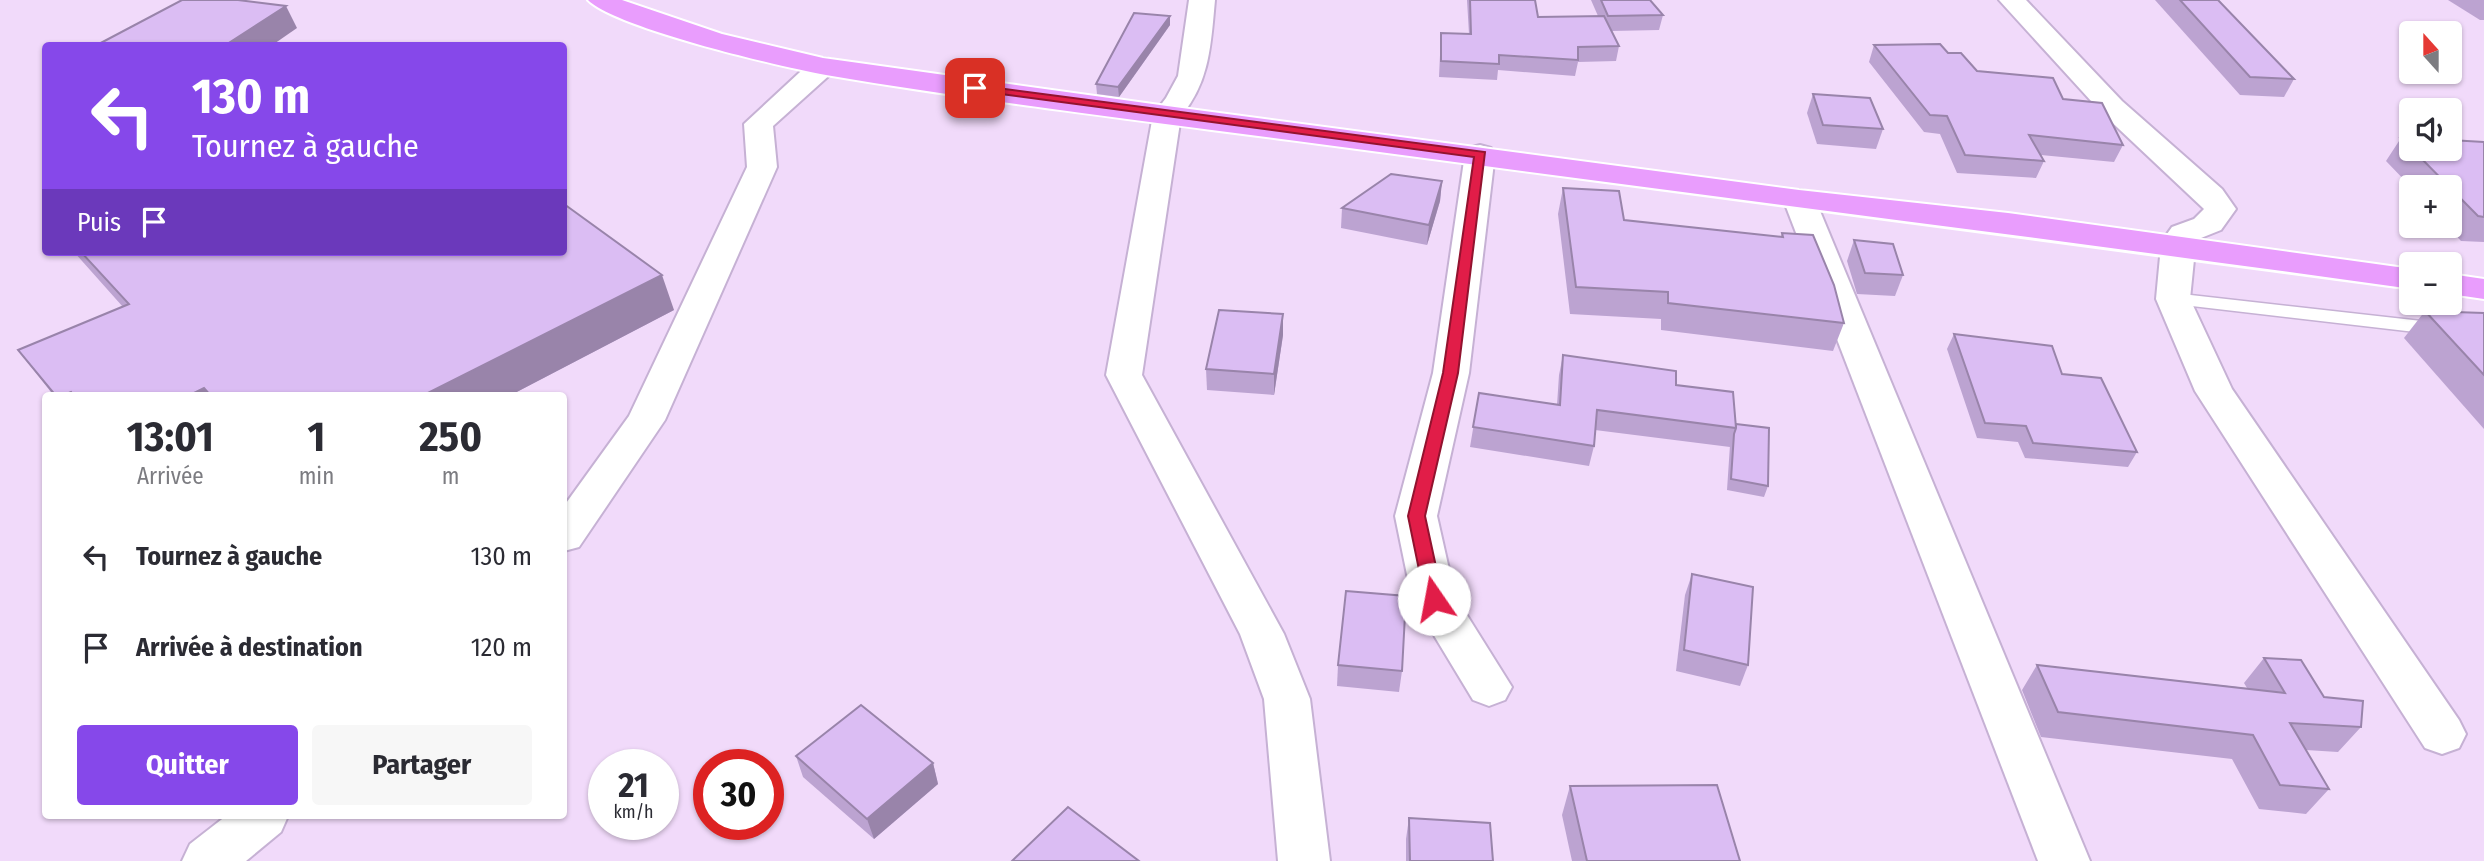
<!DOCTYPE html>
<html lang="fr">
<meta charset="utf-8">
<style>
:root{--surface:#fff;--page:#f7f7f7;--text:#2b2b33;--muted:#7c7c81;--accent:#8648ea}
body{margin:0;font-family:"Fira Sans Condensed",sans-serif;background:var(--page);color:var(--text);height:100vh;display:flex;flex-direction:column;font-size:26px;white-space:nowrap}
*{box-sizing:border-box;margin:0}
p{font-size:23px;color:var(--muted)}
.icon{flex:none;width:38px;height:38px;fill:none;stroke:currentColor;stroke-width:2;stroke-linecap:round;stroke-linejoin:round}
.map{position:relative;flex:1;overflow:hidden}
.details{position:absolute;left:42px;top:392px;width:525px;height:427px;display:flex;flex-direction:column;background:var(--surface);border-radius:7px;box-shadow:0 2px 5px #0004}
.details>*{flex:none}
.guide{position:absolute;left:42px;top:42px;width:525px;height:214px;border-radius:7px;box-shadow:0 2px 5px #0004;background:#8648ea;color:#fff;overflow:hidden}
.needle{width:46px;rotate:339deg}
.tools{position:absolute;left:2399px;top:21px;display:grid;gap:14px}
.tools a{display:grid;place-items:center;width:63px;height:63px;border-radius:7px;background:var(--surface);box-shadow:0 2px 5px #0004;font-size:35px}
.speed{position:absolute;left:588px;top:749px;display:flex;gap:14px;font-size:35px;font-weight:700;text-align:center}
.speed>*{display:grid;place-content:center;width:91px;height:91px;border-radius:50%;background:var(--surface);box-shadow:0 2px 5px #0004;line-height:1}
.speed small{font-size:18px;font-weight:400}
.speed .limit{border:10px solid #d22;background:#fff;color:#111}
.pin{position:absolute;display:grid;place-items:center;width:60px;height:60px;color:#fff;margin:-30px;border-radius:14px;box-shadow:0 4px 10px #0006}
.me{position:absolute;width:77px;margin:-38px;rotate:348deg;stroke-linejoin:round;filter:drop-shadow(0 0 5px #0008)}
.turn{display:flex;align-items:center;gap:24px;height:147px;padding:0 35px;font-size:32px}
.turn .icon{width:91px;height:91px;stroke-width:2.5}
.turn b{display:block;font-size:49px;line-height:60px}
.then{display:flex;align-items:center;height:66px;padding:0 35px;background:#0003;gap:14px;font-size:26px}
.eta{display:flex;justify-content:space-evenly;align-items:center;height:119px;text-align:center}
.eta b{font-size:42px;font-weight:700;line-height:49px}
.cta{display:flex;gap:14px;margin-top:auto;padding:14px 35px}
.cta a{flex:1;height:80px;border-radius:7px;background:var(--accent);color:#fff;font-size:28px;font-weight:700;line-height:80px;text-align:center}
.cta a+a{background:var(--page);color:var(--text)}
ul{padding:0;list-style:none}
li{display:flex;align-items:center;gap:21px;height:91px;padding:0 35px}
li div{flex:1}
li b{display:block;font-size:26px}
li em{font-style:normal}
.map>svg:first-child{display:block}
.residential{fill:#f1dafa;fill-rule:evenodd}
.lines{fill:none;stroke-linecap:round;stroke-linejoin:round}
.service-casing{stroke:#c6b1d4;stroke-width:3}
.minor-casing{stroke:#c6b1d4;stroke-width:4}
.primary-casing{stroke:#fff;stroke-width:4}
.service{fill:#fff;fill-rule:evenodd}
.minor{fill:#fff;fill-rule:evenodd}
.primary{fill:#e99dfd;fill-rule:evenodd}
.wall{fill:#bca3d1}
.shaded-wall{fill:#9984aa}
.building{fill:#dbbdf3;stroke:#9984aa;stroke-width:2}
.route{fill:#e11d48;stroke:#92132f;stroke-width:2}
</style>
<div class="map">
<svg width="2484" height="861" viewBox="0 0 2484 861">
<rect width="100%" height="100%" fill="#f8e6fd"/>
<path class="residential" d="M 0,0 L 2484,0 L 2484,861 L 0,861 ZM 2412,33 L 2450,33 L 2450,72 L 2412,72 ZM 46,46 L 564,46 L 564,252 L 46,252 ZM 2412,110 L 2450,110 L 2450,149 L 2412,149 ZM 2412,187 L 2450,187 L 2450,226 L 2412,226 ZM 2412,264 L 2450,264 L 2450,303 L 2412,303 ZM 46,396 L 564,396 L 564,816 L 46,816 ZM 604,765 L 663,765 L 663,824 L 604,824 ZM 709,765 L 768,765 L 768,824 L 709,824 Z"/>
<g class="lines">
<g class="service-casing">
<path id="service" d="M 2173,293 L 2484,328 L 2484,340 L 2166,303 L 2163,299 Z"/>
</g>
<g class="minor-casing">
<g id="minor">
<path d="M 1189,0 L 1215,0 C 1211,43 1210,82 1181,116 L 1142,375 L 1284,634 L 1310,699 L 1330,861 L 1278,861 L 1264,699 L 1240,634 L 1106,375 L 1153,115 L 1166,98 L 1178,76 Z"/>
<path d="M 1999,0 L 2026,0 L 2122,101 L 2222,189 L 2236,209 L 2221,230 L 2196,240 L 2190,299 L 2232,389 L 2459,720 L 2466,734 L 2459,748 L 2442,754 L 2425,748 L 2195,391 L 2156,299 L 2161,246 L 2167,234 L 2172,227 L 2194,219 L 2204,209 L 2102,113 Z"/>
<path d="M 823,58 L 833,60 L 837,66 L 833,72 L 773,126 L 777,167 L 665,420 L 579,547 L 564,551 L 564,506 L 629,416 L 747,167 L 744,124 L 813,60 Z"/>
<path d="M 1480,145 L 1491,148 L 1495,154 L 1469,373 L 1437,516 L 1455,596 L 1512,687 L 1505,700 L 1489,706 L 1473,700 L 1412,599 L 1395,516 L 1433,373 L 1465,154 L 1469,148 Z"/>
<path d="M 1799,190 L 1810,192 L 1815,199 L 2090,861 L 2038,861 L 1783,199 L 1788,192 Z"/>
<path d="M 226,816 L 288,816 L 281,832 L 246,861 L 182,861 L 190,844 Z"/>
</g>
</g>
<g class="primary-casing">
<g id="primary">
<path d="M 588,0 L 622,0 L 722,34 L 823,58 L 1167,106 L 1799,190 L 2008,213 L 2412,269 L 2412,289 C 2055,239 1698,195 1342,147 C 1170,124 997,104 826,75 C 781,67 616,28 588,0 Z"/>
<path d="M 2450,274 L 2484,279 L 2484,299 L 2450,294 Z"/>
</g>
</g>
<use href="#service" class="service"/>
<use href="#minor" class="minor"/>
<use href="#primary" class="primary"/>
</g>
<g class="wall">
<path d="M 1467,0 L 1535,0 L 1538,17 L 1598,16 L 1591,0 L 1650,0 L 1663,15 L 1659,30 L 1611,31 L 1619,46 L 1616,61 L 1578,62 L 1575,76 L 1498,70 L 1497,80 L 1439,77 L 1441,33 L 1469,34 Z"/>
<path d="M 2155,0 L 2218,0 L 2294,79 L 2284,97 L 2240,95 Z"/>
<path d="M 2448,0 L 2484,0 L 2484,20 L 2480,20 Z"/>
<path d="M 1170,16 L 1170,25 L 1119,97 L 1097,94 L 1096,84 Z"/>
<path d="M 1874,45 L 1948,53 L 1977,71 L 2063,99 L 2123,145 L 2114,162 L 2041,155 L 2044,161 L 2036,178 L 1957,173 L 1940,134 L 1924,132 L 1869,62 Z"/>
<path d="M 1813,94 L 1883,129 L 1876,149 L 1817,144 L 1807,113 Z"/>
<path d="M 2401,138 L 2484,142 L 2484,242 L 2461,241 L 2447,226 L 2450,226 L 2450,187 L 2412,188 L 2386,161 Z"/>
<path d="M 1442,181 L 1440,201 L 1427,245 L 1341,228 L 1342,208 Z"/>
<path d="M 1563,188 L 1624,220 L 1781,237 L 1782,233 L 1844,323 L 1833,351 L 1661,330 L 1661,319 L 1570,314 L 1558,214 Z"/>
<path d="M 1854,240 L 1903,275 L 1895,296 L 1857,294 L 1847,261 Z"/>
<path d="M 74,252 L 564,252 L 674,310 L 509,396 L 54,396 L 18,350 L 123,307 Z"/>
<path d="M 2425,311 L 2484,313 L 2484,429 L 2404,338 Z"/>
<path d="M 1954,334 L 2062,374 L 2137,452 L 2128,467 L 2025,458 L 2018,442 L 1977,438 L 1947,349 Z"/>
<path d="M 1283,335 L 1274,395 L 1207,390 L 1206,369 Z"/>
<path d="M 1563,355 L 1676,385 L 1736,424 L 1768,486 L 1764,497 L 1727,490 L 1730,445 L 1730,447 L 1595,430 L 1594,446 L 1589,466 L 1470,447 L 1479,393 L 1557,405 L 1559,375 Z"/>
<path d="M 1692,574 L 1748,665 L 1740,686 L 1676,671 L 1685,595 Z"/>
<path d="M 2264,658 L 2324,697 L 2361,727 L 2338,752 L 2306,750 L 2329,789 L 2306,814 L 2259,809 L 2232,759 L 2041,737 L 2022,690 L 2037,665 L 2247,688 L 2244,683 Z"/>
<path d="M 1338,665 L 1402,671 L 1399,692 L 1337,686 Z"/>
<path d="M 796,756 L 933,763 L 938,784 L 874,839 L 803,777 Z"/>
<path d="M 1570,786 L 1740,861 L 1572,861 L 1562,815 Z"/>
<path d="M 1409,818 L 1493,861 L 1406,861 L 1406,839 Z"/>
</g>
<g class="shaded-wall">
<path d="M 286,6 L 297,28 L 271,46 L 224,46 Z"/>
<path d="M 1170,16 L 1170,25 L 1119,97 L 1118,87 Z"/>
<path d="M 1442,181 L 1440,201 L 1427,245 L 1429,225 Z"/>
<path d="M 662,275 L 674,310 L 509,396 L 422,396 Z"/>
<path d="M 1283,314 L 1283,335 L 1274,395 L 1274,374 Z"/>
<path d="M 204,388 L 209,396 L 188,396 Z"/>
<path d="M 933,763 L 938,784 L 874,839 L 867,819 Z"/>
</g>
<g class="building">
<path d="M 182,0 L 238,0 L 286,6 L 224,46 L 95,46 Z"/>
<path d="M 1470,0 L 1535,0 L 1538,17 L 1604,16 L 1619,46 L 1578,47 L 1578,60 L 1499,55 L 1499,64 L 1441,61 L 1441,33 L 1471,34 Z"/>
<path d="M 1601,0 L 1650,0 L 1663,15 L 1608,16 Z"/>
<path d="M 2180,0 L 2218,0 L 2294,79 L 2250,77 Z"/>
<path d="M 1134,13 L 1170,16 L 1118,87 L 1096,84 Z"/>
<path d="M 1940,44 L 1948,53 L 1961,53 L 1977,71 L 2053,78 L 2063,99 L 2102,103 L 2123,145 L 2029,135 L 2044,161 L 1965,155 L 1947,116 L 1930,115 L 1874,45 Z"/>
<path d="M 1813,94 L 1870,98 L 1883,129 L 1823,125 Z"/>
<path d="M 2401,138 L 2412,138 L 2412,148 Z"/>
<path d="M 2450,140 L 2484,142 L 2484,217 L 2478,216 L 2412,149 L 2450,149 Z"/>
<path d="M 1391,174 L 1442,181 L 1429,225 L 1342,208 Z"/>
<path d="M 1563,188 L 1619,191 L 1624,220 L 1783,237 L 1782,233 L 1813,235 L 1834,285 L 1844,323 L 1668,303 L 1668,292 L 1576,287 Z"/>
<path d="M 564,204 L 662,275 L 422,396 L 211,396 L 204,388 L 188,396 L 74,396 L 71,392 L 62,396 L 56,396 L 18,350 L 129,304 L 81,252 L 564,252 Z"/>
<path d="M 1854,240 L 1893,244 L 1903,275 L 1865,273 Z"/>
<path d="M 1219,310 L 1283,314 L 1274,374 L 1206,369 Z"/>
<path d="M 2425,311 L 2484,313 L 2484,375 Z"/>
<path d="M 1954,334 L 2052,346 L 2062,374 L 2101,378 L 2137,452 L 2033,443 L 2026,426 L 1985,423 Z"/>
<path d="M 1563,355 L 1676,371 L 1676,385 L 1733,392 L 1736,428 L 1597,410 L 1594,446 L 1473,427 L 1479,393 L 1560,405 Z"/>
<path d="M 1736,424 L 1769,428 L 1768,486 L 1731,479 L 1734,434 L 1736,428 Z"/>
<path d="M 1692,574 L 1753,587 L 1748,665 L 1684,650 Z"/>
<path d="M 1346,591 L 1406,596 L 1402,671 L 1338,665 Z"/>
<path d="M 2264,658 L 2301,660 L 2324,697 L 2363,701 L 2361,727 L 2290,723 L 2329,789 L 2280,785 L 2253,735 L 2058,712 L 2037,665 L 2285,693 Z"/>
<path d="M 861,705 L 933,763 L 867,819 L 796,756 Z"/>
<path d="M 1717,785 L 1740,861 L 1587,861 L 1570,786 Z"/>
<path d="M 1068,807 L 1139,861 L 1012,861 Z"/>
<path d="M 1409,818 L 1490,823 L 1493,861 L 1410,861 Z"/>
</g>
<path class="route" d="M 975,85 L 1485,152 L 1458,373 L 1425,516 L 1443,599 L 1441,604 L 1434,606 L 1425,599 L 1408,516 L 1443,373 L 1474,157 L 971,90 L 969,88 Z"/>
</svg>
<div class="tools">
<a><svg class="needle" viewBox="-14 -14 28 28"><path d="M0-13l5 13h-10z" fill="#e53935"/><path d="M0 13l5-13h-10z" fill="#7c7c81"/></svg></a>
<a><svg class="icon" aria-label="sound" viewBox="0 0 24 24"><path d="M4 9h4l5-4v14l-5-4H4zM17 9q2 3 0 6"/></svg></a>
<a>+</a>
<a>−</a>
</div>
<div class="speed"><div>21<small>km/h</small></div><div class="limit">30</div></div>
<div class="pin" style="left:975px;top:88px;background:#d93025"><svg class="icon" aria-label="arrive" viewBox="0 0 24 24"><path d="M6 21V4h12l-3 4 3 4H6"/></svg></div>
<svg class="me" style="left:1434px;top:599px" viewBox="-20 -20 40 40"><circle r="19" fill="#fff"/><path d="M0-13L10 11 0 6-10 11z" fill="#e11d48"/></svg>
<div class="guide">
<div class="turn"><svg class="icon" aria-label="left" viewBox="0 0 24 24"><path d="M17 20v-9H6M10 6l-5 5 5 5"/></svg><div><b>130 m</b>Tournez à gauche</div></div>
<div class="then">Puis<svg class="icon" aria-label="arrive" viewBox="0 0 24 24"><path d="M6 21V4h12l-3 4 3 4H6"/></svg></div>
</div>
<section class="details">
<div class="eta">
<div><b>13:01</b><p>Arrivée</p></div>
<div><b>1</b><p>min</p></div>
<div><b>250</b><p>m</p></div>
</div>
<ul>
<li><svg class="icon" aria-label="left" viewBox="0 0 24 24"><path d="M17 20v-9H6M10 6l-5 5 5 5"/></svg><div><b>Tournez à gauche</b></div><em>130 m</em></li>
<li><svg class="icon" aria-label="arrive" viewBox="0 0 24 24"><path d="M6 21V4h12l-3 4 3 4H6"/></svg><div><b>Arrivée à destination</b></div><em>120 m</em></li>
</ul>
<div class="cta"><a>Quitter</a><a>Partager</a></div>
</section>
</div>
